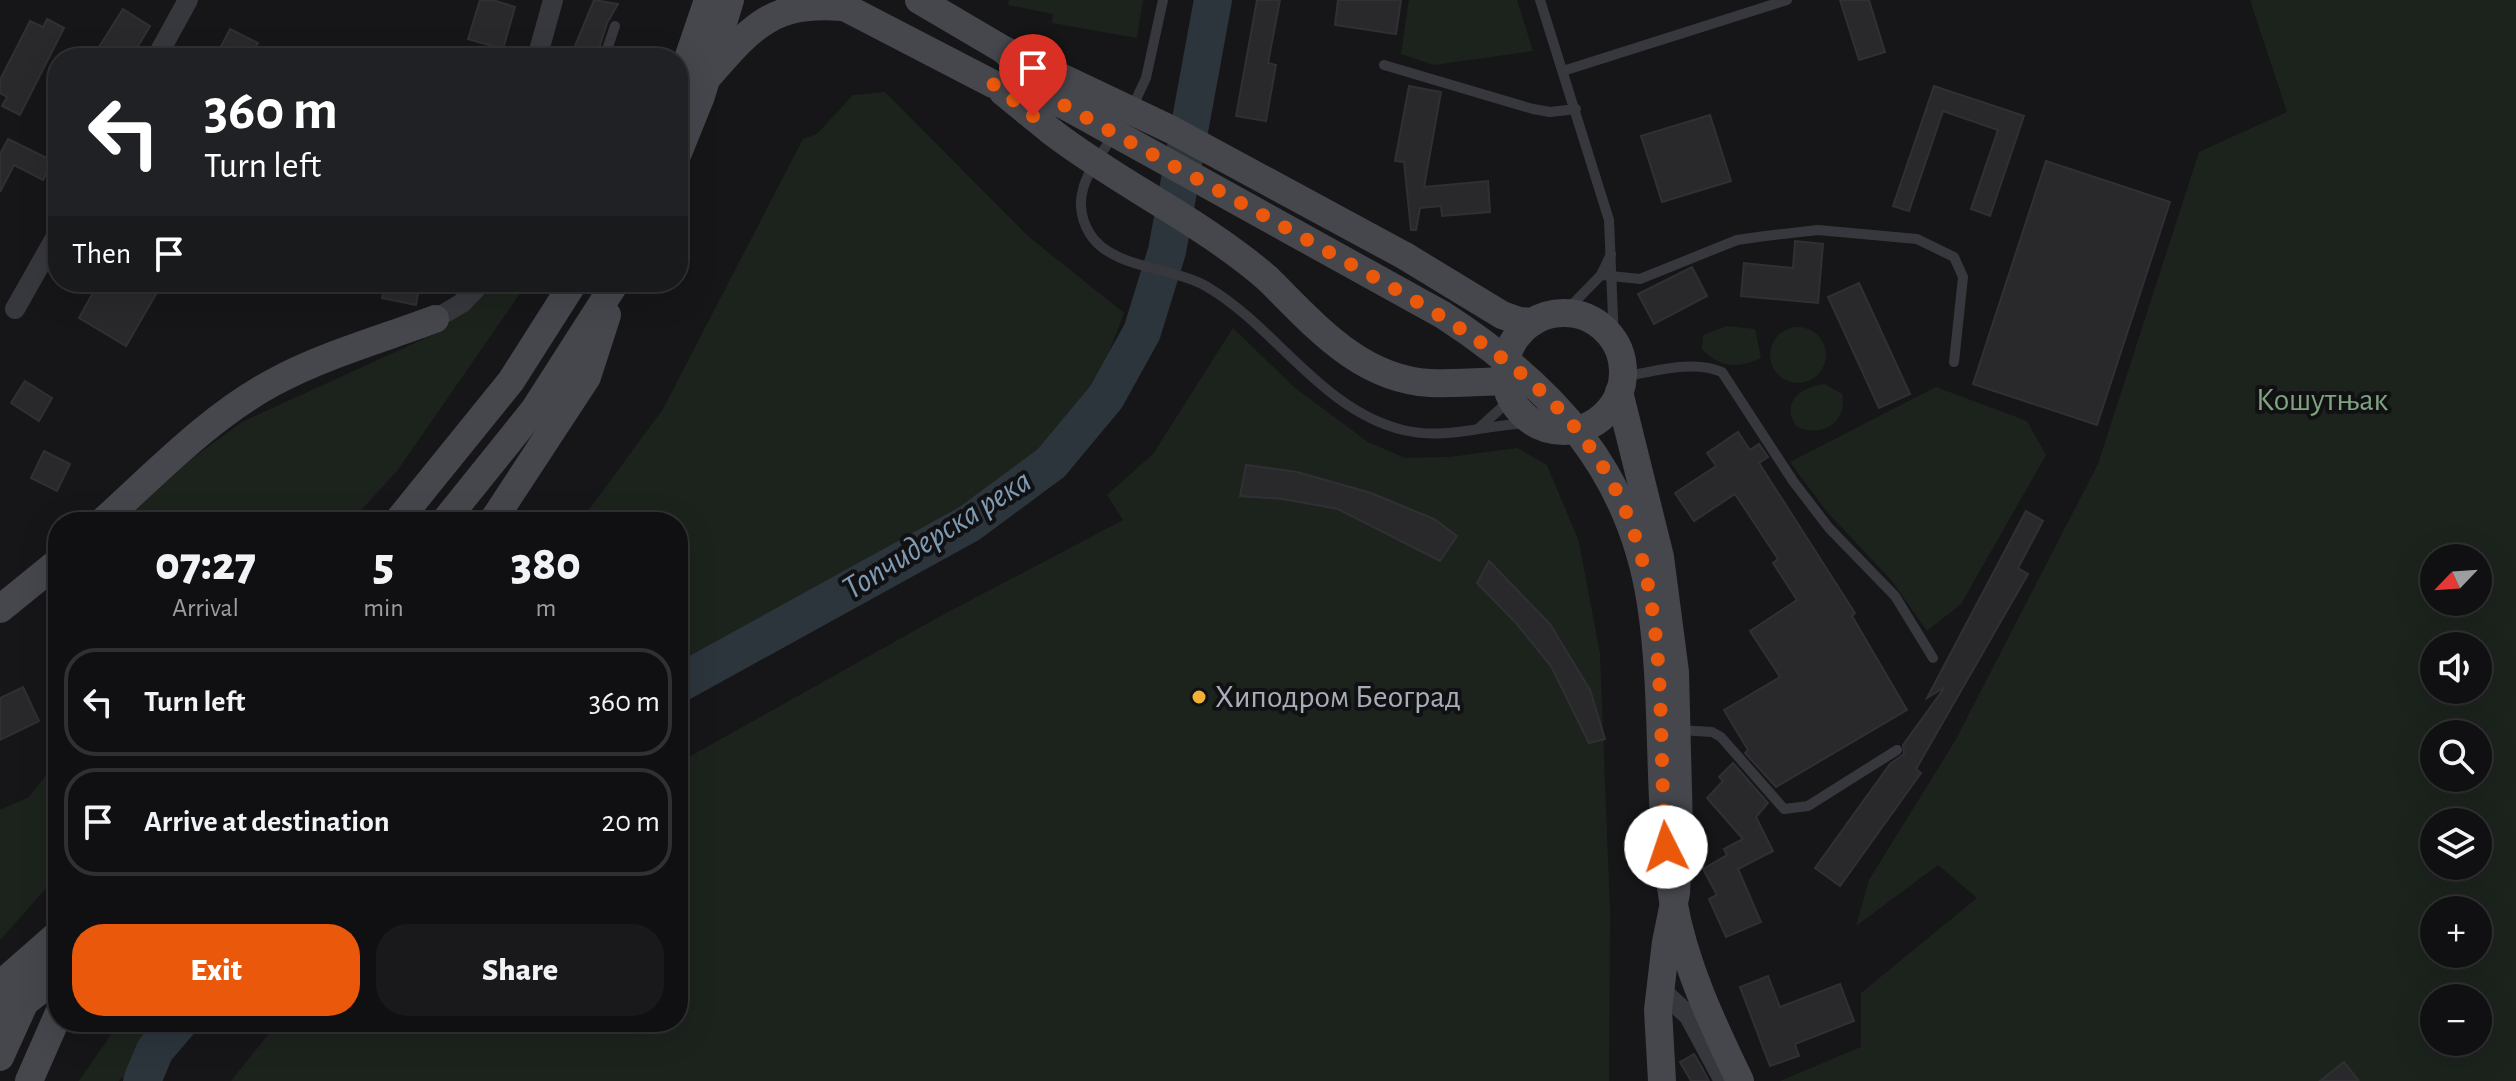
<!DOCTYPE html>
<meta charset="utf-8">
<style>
:root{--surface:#101012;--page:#19191b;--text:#f1f3f6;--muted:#9c9d9f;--line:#303032;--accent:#ea580c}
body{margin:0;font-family:"Alegreya Sans",sans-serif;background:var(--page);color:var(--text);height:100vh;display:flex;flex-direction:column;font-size:30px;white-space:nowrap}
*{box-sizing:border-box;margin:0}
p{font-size:26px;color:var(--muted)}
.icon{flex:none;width:44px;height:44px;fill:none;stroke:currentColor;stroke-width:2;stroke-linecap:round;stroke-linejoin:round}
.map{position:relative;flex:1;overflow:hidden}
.side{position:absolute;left:48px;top:512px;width:640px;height:520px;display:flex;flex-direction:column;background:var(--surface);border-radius:32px;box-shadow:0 8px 32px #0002,0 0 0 2px var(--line)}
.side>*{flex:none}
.banner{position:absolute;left:48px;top:48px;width:640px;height:244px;border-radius:32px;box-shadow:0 8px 32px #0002,0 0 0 2px var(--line);background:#202124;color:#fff;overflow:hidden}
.needle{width:52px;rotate:245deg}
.fabs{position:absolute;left:2420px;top:544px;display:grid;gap:16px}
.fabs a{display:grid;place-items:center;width:72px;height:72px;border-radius:50%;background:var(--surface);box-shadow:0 8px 32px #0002,0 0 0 2px var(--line);font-size:40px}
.pin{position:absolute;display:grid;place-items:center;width:68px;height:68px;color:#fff;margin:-82px -34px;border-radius:50% 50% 50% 0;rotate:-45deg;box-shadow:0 0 8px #0007}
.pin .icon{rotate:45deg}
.me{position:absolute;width:88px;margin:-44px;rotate:356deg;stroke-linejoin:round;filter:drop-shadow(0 0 6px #0008)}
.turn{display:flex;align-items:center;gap:28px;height:168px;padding:0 24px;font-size:36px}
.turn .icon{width:104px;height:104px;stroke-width:2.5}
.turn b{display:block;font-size:56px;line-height:68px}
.then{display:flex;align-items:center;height:76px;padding:0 24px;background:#0003;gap:16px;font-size:30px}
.eta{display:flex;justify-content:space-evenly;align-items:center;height:136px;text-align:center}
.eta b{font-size:48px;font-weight:800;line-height:56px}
.action{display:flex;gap:16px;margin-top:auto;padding:16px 24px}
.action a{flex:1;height:92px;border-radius:32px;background:var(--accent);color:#fff;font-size:32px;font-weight:800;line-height:92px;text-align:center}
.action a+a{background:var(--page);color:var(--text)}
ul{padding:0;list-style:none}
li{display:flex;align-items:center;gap:24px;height:108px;margin:0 16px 12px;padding:0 8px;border:4px solid var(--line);border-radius:32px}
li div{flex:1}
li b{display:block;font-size:30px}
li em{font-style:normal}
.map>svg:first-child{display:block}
.green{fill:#1c231d;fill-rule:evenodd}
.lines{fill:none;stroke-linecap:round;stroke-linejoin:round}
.river{stroke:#2c353c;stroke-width:38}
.building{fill:#29292c;stroke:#303034;stroke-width:2}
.lane{stroke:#37383d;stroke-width:10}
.street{stroke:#37383d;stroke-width:20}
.secondary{stroke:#45474d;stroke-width:28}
.secondary-bridge{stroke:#45474d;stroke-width:28}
.route{stroke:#ea580c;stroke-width:14;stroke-dasharray:0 25.2}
.poi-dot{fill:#f2b134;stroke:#111113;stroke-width:3}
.labels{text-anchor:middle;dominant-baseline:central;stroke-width:8;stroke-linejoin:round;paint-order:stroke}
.park-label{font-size:32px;fill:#7fa381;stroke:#111113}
.poi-label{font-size:32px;fill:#a8adb8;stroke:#111113;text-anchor:start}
.water-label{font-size:34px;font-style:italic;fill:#7f9bb3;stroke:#111113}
</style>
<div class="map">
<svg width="2516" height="1081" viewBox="0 0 2516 1081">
<rect width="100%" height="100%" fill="#161618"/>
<g class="green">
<path d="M 1009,0 L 1143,0 L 1137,38 L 1052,23 L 1053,14 L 1008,5 Z"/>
<path d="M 1409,0 L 1517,0 L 1533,51 L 1434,65 L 1401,54 Z"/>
<path d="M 2250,0 L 2516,0 L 2516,1081 L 1780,1081 L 1861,1047 L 1861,993 L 1977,898 L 1938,865 L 1856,926 L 1869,880 L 1955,741 L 2098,464 L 2199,152 L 2287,112 ZM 2434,558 L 2478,558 L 2478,602 L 2434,602 ZM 2434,646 L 2478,646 L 2478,690 L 2434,690 ZM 2434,734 L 2478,734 L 2478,778 L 2434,778 ZM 2434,822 L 2478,822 L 2478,866 L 2434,866 ZM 2434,910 L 2478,910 L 2478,954 L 2434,954 ZM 2434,998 L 2478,998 L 2478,1042 L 2434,1042 Z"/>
<path d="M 885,92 L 1029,237 L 1124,313 L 1080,429 L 900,551 L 678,671 L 678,522 L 580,522 L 663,409 L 803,139 L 817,134 L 853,95 Z"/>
<path d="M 493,282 L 528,282 L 397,471 L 350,522 L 119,522 L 190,460 L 242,422 L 439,332 Z"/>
<path d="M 1727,326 L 1755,329 L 1761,358 C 1736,369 1721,368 1702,349 L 1703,335 Z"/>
<circle cx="1798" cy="355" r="28"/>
<path d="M 1233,328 L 1295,388 L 1368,442 L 1405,458 L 1449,457 L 1517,448 L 1547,465 L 1579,542 L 1600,654 L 1610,911 L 1609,1081 L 231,1081 L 278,1022 L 678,1022 L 678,763 L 939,617 L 1123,520 L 1107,495 L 1153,454 Z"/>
<path d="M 1825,384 L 1842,394 C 1849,423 1819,439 1796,426 C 1780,401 1802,387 1825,384 Z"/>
<path d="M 1936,387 L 2027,421 L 2046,455 L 1961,604 L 1927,631 L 1892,581 L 1827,512 L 1790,462 Z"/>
<path d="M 58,760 L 58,875 L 0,940 L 0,810 L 29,797 Z"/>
<path d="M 120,1022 L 166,1022 L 119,1081 L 79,1081 Z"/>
</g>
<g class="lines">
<g class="river">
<path d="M 678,684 L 970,523 L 1051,463 L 1106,397 L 1142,332 L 1167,251 L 1213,0"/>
<path d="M 142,1081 L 155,1050 L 179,1022"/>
</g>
</g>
<g class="building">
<path d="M 480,0 L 493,0 L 515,7 L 503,49 L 468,39 Z"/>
<path d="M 594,0 L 618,4 L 607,23 L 596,58 L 570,58 Z"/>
<path d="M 1257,0 L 1280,0 L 1268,63 L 1276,65 L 1266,121 L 1236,116 Z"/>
<path d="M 1338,0 L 1401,0 L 1396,34 L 1335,25 Z"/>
<path d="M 1840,0 L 1869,0 L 1885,52 L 1859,60 Z"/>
<path d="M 123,9 L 150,26 L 131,58 L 106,58 L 96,52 Z"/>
<path d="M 47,19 L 64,28 L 20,115 L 2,106 L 7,97 L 0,93 L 0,80 L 30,21 L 43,27 Z"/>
<path d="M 230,29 L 258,43 L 250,58 L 215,58 Z"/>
<path d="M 1409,86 L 1441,92 L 1424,187 L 1488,181 L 1490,212 L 1442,216 L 1441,206 L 1420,208 L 1416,230 L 1411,230 L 1404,162 L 1395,161 Z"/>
<path d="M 1934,86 L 2024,116 L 1990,216 L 1971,209 L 1998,130 L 1943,111 L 1909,211 L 1893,206 Z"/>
<path d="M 1710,115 L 1731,181 L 1662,202 L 1641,136 Z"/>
<path d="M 8,139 L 53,161 L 43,180 L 14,165 L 0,192 L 0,154 Z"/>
<path d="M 2046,161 L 2170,202 L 2097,425 L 1973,384 Z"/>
<path d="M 1795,241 L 1823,244 L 1818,303 L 1741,296 L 1744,263 L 1793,268 Z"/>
<path d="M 1692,267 L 1707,296 L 1654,324 L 1638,294 Z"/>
<path d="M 99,282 L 163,282 L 126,346 L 79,318 Z"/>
<path d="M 386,282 L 420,282 L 416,305 L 382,298 Z"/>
<path d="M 1859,283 L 1910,394 L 1879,408 L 1828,297 Z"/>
<path d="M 25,381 L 52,398 L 39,421 L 11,403 Z"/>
<path d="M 1738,432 L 1750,450 L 1759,444 L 1768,457 L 1759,463 L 1855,613 L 1852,616 L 1907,710 L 1776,787 L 1745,753 L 1748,750 L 1724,710 L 1780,677 L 1750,631 L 1797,600 L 1773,563 L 1778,559 L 1735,494 L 1694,521 L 1675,493 L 1716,466 L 1707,453 Z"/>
<path d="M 44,451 L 70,464 L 57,491 L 31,478 Z"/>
<path d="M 1246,465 L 1297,472 L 1371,493 L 1434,519 L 1457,536 L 1440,561 L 1338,509 L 1283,499 L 1240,496 Z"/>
<path d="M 2026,511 L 2043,521 L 2018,568 L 2028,574 L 1916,769 L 1921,773 L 1840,886 L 1815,868 L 1890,764 L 1904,754 L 1903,745 L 1945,687 L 1927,698 Z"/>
<path d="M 1489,561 L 1550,624 L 1590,690 L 1605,739 L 1589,743 L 1551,666 L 1516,623 L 1477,583 Z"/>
<path d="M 23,687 L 39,721 L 0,740 L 0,698 Z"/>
<path d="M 1733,763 L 1768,803 L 1756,817 L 1773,851 L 1738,869 L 1761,922 L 1726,937 L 1709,899 L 1717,895 L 1703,869 L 1727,855 L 1724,849 L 1743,839 L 1707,798 L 1723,781 L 1719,777 Z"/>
<path d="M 1768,976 L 1780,1007 L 1840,984 L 1854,1021 L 1795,1044 L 1799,1056 L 1770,1066 L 1740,987 Z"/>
<path d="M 1694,1054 L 1701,1066 L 1709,1081 L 1691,1081 L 1680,1062 Z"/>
<path d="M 2344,1062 L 2359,1081 L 2320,1081 Z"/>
</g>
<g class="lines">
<g class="lane">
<path d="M 1540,0 L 1609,220 L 1614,342"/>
<path d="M 604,58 L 615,26"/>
<path d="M 1384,65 L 1533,109 L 1550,112 L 1576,109"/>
<path d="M 1563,71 L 1787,0"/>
<path d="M 1131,110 L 1146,78 L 1163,0"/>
<path d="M 1113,136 C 1092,167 1067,197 1090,234 C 1111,269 1176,267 1209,288 C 1276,328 1323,411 1403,430 C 1448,441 1489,423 1534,423"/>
<path d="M 1601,275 L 1640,279 L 1737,240 L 1765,236 L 1818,230 L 1917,239 L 1954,257 L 1963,277 L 1954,362"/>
<path d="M 1564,313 L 1601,275 L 1611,254"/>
<path d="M 1622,377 C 1652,372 1693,359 1722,372 L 1793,481 L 1829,528 L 1895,596 L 1933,658"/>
<path d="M 1478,429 L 1511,399"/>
<path d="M 1679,730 L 1712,732 L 1721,737 L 1784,809 L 1808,806 L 1897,750"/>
</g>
<g class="street">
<path d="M 156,58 L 188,0"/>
<path d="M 537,58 L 553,0"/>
<path d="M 15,309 L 58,233"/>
<path d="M 435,319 L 462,303 L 482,282"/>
<path d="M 1661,990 L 1689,1016 L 1724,1081"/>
</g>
<g class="secondary">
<path d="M 831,0 L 993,84 L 1062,104"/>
<path d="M 919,0 L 1004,50 L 1020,66"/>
<path d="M 706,79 C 750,29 771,1 842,7"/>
<path d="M 678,88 L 708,0"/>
<path d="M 1003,92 L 1052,132"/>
<path d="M 678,153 L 701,96 L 730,0"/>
<path d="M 1405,256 L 1502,315 L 1519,321 L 1533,322"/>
<path d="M 1267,278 C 1314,324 1359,379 1430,383 C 1455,384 1481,382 1505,381"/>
<circle cx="1564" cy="372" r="59"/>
<path d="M 1619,392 L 1660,557 L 1675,672 L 1679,830 L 1676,893 L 1666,942 L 1658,1010 L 1662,1081"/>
<path d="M 102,522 C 156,473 209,417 274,382 C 324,355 382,339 435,319"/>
<path d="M 397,522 L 511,381 L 574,282"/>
<path d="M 444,522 L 534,410 L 616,282"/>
<path d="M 492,522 L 587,377 L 607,315"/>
<path d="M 0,609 L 58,562"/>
<path d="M 0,985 L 58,934"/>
<path d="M 24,1003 L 58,976"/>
<path d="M 0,1014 L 33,978"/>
<path d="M 29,1081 L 58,1015"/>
</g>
<g class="secondary-bridge">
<path d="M 1004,50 L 1172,130 L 1405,256"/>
<path d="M 1062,104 L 1443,315 C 1553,386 1631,471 1651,604 C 1666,702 1656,802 1673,900 C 1684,964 1712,1023 1740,1081"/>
<path d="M 1052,132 C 1121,185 1201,221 1267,278"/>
<path d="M 0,1057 L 29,993 L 58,939"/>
</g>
</g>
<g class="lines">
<path class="route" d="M 1033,116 L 993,84 L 1062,104 C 1150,154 1239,201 1327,251 C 1461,326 1594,392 1640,552 C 1667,647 1658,750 1666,847"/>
</g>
<circle class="poi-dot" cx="1199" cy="697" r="8"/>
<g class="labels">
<g class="park-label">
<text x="2322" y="400">Кошутњак</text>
</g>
<g class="poi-label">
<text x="1215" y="697">Хиподром Београд</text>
</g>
<g class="water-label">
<text transform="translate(937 535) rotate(-32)">Топчидерска река</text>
</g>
</g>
</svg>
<div class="fabs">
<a><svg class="needle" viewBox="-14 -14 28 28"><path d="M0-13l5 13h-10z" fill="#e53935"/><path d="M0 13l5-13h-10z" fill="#9c9d9f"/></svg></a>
<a><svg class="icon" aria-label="sound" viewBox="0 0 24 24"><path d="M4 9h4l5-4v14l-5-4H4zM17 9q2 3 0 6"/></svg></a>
<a><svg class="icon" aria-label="search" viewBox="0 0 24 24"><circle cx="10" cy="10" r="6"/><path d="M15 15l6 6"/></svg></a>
<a><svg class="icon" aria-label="layers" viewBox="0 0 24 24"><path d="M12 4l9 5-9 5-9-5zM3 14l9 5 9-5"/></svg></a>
<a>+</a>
<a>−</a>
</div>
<div class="pin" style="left:1033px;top:116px;background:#d93025"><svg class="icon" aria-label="arrive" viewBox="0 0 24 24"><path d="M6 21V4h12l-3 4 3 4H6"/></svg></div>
<svg class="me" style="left:1666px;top:847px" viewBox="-20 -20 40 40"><circle r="19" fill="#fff"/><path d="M0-13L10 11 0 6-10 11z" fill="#ea580c"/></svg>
<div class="banner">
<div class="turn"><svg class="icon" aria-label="left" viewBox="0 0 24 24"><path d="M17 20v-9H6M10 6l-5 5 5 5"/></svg><div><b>360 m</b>Turn left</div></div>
<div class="then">Then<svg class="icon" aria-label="arrive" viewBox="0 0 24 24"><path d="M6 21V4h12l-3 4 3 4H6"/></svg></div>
</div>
<section class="side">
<div class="eta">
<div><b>07:27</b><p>Arrival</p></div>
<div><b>5</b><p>min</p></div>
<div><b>380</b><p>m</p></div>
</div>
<ul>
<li><svg class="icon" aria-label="left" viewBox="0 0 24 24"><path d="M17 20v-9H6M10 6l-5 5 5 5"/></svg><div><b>Turn left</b></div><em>360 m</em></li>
<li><svg class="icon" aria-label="arrive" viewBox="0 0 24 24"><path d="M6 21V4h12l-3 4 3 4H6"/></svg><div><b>Arrive at destination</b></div><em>20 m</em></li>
</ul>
<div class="action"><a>Exit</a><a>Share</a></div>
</section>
</div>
